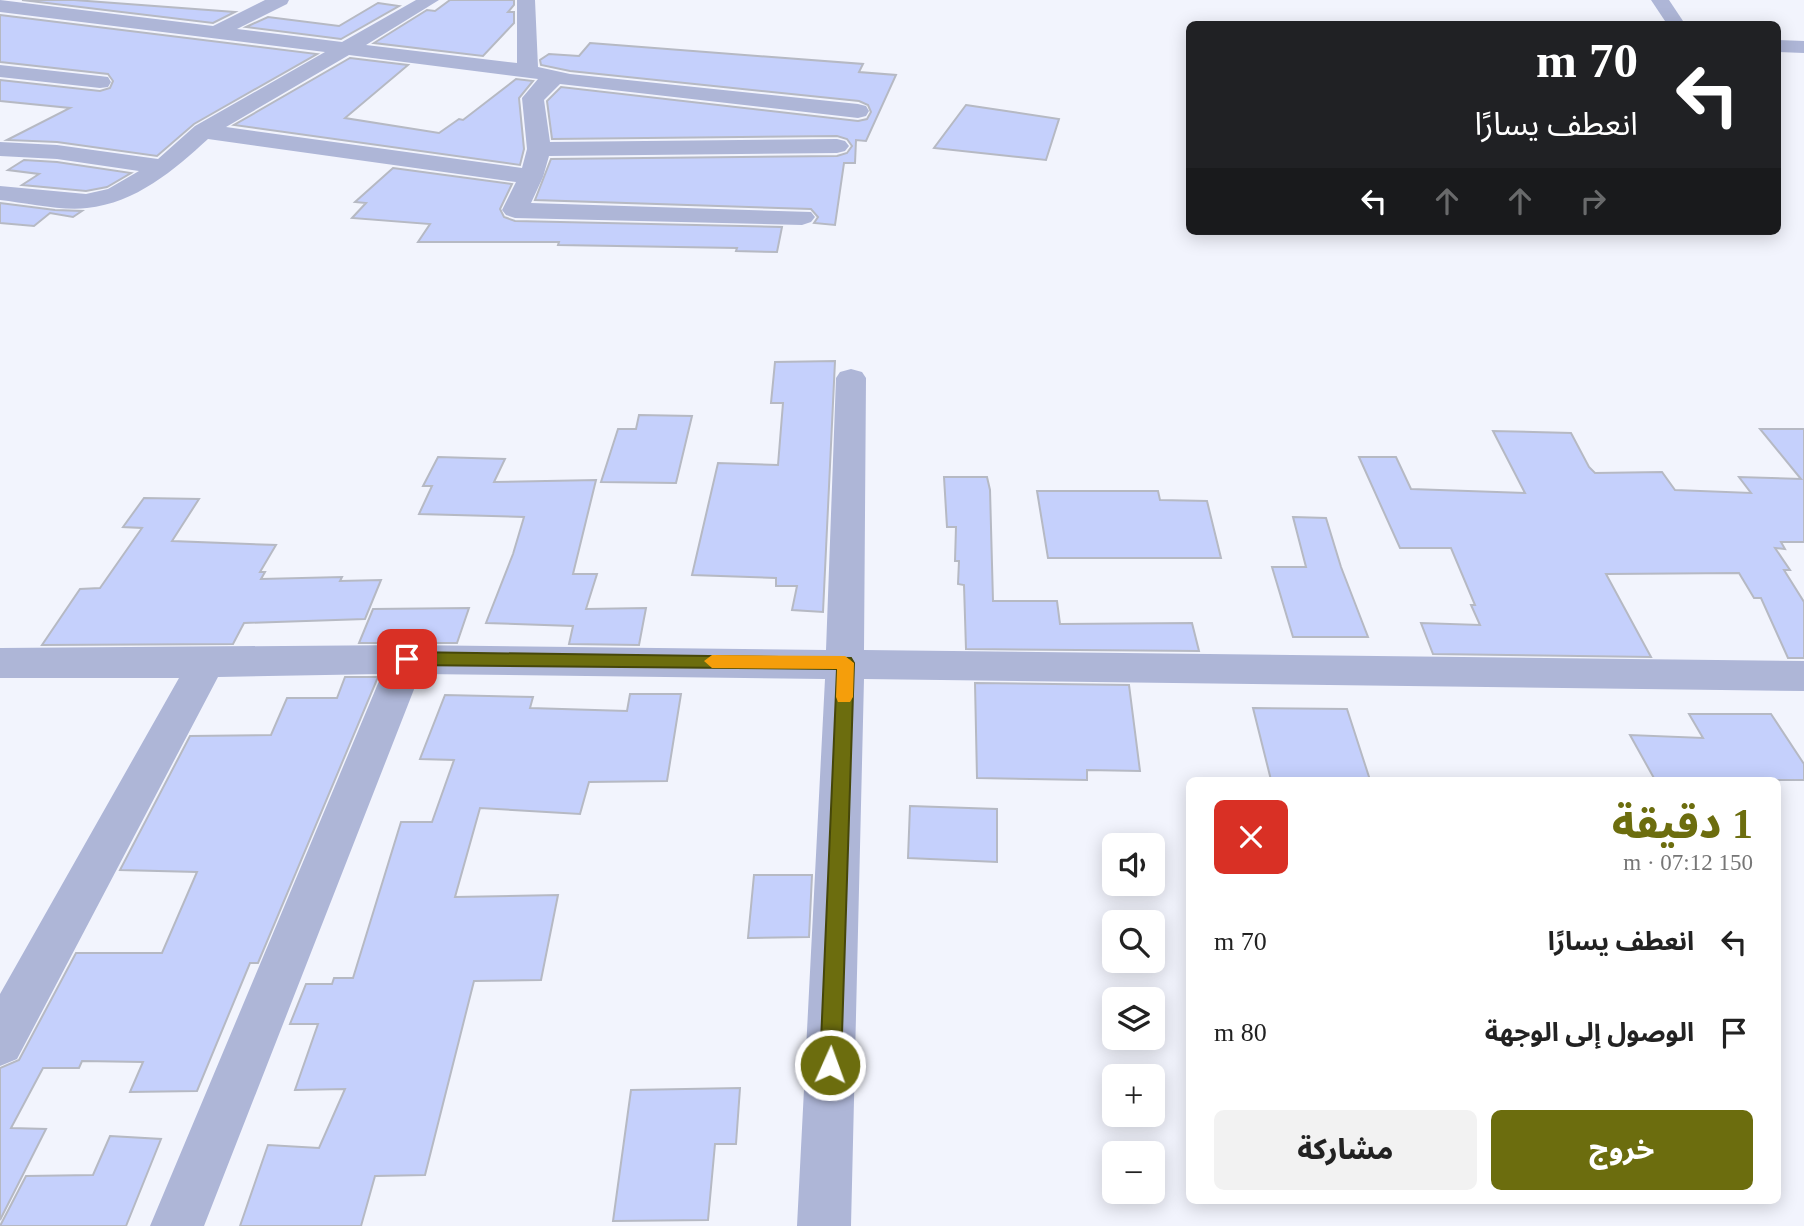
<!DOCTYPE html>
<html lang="ar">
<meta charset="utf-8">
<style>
:root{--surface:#fff;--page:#f2f2f2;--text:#222;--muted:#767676;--accent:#6c6d0e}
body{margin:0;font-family:"Times New Roman","Noto Sans Arabic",serif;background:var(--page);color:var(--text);direction:rtl;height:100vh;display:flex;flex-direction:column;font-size:26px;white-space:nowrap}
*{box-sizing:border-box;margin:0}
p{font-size:23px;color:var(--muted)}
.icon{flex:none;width:38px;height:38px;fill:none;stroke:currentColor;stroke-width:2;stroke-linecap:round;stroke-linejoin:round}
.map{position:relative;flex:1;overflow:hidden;direction:ltr}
.details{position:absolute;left:1186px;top:777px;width:595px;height:427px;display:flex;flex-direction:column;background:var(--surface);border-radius:10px;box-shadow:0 4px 18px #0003;direction:rtl}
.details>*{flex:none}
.top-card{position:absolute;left:1186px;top:21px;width:595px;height:214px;border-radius:10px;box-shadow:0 4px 18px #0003;direction:rtl;background:#202124;color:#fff;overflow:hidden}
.controls{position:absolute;left:1102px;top:833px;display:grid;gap:14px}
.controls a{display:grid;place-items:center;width:63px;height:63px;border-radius:10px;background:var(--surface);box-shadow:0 4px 18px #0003;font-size:35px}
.pin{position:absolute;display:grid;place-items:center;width:60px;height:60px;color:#fff;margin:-30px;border-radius:14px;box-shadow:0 4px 10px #0006}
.me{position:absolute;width:77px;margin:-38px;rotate:2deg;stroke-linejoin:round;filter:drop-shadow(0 0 5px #0008)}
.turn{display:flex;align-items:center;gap:24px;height:147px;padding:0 28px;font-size:32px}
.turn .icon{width:91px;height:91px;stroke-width:2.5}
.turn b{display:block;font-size:49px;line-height:60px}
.lanes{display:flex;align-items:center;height:66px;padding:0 28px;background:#0003;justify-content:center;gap:35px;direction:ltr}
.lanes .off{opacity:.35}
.round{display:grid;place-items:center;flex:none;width:74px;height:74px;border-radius:10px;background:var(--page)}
.overview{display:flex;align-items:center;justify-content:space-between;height:119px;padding:0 28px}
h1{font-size:42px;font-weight:800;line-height:52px;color:var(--accent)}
.primary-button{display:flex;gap:14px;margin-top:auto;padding:14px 28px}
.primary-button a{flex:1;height:80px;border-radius:10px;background:var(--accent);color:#fff;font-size:28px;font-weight:800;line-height:80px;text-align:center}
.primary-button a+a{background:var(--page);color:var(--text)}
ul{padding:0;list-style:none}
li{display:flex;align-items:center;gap:21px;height:91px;padding:0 28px}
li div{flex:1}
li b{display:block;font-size:26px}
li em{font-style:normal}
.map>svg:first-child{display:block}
.building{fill:#c5d0fc;stroke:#b6b9c3;stroke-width:2}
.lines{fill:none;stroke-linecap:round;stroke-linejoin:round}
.minor{fill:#aeb6d7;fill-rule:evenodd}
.route{fill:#6c6d0e;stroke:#464709;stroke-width:2}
.slow{fill:#f59e0b}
</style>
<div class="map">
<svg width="1804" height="1226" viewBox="0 0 1804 1226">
<rect width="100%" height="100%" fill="#f2f4fd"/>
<g class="building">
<path d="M 22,0 L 74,0 L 235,12 L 213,23 Z"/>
<path d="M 450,0 L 514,0 L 514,5 L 508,12 L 514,12 L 514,23 L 483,56 L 374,43 L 427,10 L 435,11 Z"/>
<path d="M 378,3 L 399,6 L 341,39 L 246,27 L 268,17 L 339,26 Z"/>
<path d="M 0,15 L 317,54 L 194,124 L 157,156 L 57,142 L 7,140 L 70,108 L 0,101 L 0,80 L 100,91 L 110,88 L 113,81 L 108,74 L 0,62 Z"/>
<path d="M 590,43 L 863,64 L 859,72 L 896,75 L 866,141 L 856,140 L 855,163 L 844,163 L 835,225 L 814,223 L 818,217 L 811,209 L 535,200 L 551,159 L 837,156 L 847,153 L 852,146 L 847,139 L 837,136 L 552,139 L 547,101 L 561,87 L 858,121 L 867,119 L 871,112 L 868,105 L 859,101 L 570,71 L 541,65 L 540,60 L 549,54 L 579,56 Z"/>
<path d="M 350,58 L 408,65 L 345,118 L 439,133 L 459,119 L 463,120 L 516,79 L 533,81 L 519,98 L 524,149 L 520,165 L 234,125 Z"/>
<path d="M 966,105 L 1059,119 L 1046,160 L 934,148 Z"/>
<path d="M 24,160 L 57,162 L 131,173 L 107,187 L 86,191 L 22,185 L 39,174 L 8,170 Z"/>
<path d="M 393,168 L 512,184 L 500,209 L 504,217 L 515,221 L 782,227 L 777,252 L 736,251 L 737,248 L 558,245 L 559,242 L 418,242 L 430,224 L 352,218 L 366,203 L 355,202 Z"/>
<path d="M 0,203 L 55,210 L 82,211 L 73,217 L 50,213 L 34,226 L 0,223 Z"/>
<path d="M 835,361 L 823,612 L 792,610 L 797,586 L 776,586 L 776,578 L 692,575 L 718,463 L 778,465 L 783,403 L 771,403 L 775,362 Z"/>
<path d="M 639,415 L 692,416 L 676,483 L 601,482 L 618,429 L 636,429 Z"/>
<path d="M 1760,429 L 1804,429 L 1804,542 L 1781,542 L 1785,549 L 1775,548 L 1790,570 L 1784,570 L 1804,602 L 1804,658 L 1788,658 L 1761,598 L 1754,598 L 1739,573 L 1606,574 L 1651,657 L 1433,654 L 1421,623 L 1480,625 L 1471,605 L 1475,605 L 1451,548 L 1400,548 L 1359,457 L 1396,457 L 1411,489 L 1525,493 L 1493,431 L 1571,433 L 1589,467 L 1595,473 L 1662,472 L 1675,490 L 1751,493 L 1739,477 L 1801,479 Z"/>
<path d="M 438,457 L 505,459 L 494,482 L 596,480 L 573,574 L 597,574 L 586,609 L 646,608 L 639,645 L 569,644 L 573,626 L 486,623 L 513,554 L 524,517 L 419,514 L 432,486 L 423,486 Z"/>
<path d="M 944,477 L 987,477 L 990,490 L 993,601 L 1057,601 L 1060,624 L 1192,623 L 1199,651 L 966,649 L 964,585 L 958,584 L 959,561 L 955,561 L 956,527 L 947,527 Z"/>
<path d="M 1037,491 L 1158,491 L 1160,500 L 1207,501 L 1221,558 L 1048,558 Z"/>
<path d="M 144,498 L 199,499 L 172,541 L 276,545 L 260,572 L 265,572 L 261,579 L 342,577 L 340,581 L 381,580 L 365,619 L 244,623 L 233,644 L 42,645 L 80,589 L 100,588 L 142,528 L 123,527 Z"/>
<path d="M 1293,517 L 1326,518 L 1341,567 L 1368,637 L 1293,637 L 1272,567 L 1306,567 Z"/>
<path d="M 469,608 L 457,643 L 359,643 L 373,609 Z"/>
<path d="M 345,677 L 378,677 L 258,963 L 250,963 L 197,1091 L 130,1092 L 143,1062 L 82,1061 L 79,1068 L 43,1068 L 11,1128 L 46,1129 L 0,1220 L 0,1068 L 19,1060 L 76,953 L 162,953 L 197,872 L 120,870 L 190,736 L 271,735 L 287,698 L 337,698 Z"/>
<path d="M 975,683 L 1129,685 L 1140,771 L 1087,770 L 1087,780 L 977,778 Z"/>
<path d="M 630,694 L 681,694 L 667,781 L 589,782 L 580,814 L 480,808 L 455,897 L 558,895 L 541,980 L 474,981 L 425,1175 L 375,1176 L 361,1226 L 240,1226 L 268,1145 L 319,1148 L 345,1089 L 295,1090 L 318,1024 L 290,1024 L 306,984 L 332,984 L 334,978 L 353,978 L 401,822 L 432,822 L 454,760 L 420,759 L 445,695 L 533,697 L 530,708 L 627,711 Z"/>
<path d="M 1253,708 L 1347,709 L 1370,780 L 1271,780 Z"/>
<path d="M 1689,714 L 1771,714 L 1804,764 L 1804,780 L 1655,780 L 1630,735 L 1703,738 Z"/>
<path d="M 910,806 L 997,809 L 997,862 L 908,858 Z"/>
<path d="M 754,875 L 812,875 L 809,937 L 748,938 Z"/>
<path d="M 740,1088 L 736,1144 L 715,1144 L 708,1220 L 613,1221 L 631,1090 Z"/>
<path d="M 110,1136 L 161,1139 L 126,1226 L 0,1226 L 26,1176 L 93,1175 Z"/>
</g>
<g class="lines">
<g class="minor">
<path d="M 0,0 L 213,26 L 265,0 L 289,0 L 287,4 L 237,29 L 342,42 L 416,0 L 439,0 L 366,45 L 517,63 L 517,0 L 535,0 L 538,67 L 570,74 L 858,104 L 866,106 L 869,111 L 866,116 L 858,118 L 560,84 L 544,100 L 550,142 L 837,139 L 845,141 L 849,146 L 845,151 L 837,153 L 549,156 L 543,177 L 531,203 L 811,212 L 815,217 L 811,222 L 802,225 L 515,218 L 506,215 L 502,210 L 516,182 L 208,139 C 174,170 136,203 87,208 C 62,211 26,203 0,200 L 0,186 L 86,194 L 108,189 L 139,171 L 57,159 L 0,156 L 0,142 L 57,145 L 158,159 L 195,126 L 325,52 L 0,12 ZM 349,55 L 538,79 L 522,98 L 527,149 L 522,168 L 226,127 Z"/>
<path d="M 1651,0 L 1669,0 L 1685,24 L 1667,24 Z"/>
<path d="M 1778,40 L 1804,41 L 1804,53 L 1778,52 Z"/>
<path d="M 0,65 L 100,76 L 108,77 L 111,82 L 108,87 L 100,88 L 0,77 Z"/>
<path d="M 851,369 L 862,372 L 866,378 L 864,650 L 1804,661 L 1804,691 L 864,679 L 851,1226 L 797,1226 L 825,679 L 420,674 L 204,1226 L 150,1226 L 382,674 L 218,677 L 17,1059 L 0,1066 L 0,994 L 179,678 L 0,678 L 0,648 L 407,645 L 826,650 L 836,378 L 840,372 Z"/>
</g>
</g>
<path class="route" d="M 407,652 L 851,658 L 854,663 L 841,1065 L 838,1073 L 830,1076 L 823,1073 L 820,1065 L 837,669 L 407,665 L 399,659 Z"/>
<path class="slow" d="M 712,655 L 845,656 L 854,663 L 853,697 L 850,702 L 838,702 L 836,697 L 837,669 L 712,668 L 704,661 Z"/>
</svg>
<div class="controls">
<a><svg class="icon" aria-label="sound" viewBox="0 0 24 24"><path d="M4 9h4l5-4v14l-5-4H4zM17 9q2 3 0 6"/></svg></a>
<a><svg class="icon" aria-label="search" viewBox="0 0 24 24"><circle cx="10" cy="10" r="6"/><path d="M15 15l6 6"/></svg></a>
<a><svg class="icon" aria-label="layers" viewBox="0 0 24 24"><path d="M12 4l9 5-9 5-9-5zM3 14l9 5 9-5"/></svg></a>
<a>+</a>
<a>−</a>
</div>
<div class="pin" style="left:407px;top:659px;background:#d93025"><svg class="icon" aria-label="arrive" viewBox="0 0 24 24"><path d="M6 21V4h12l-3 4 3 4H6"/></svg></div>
<svg class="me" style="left:830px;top:1065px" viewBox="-20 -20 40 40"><circle r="17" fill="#6c6d0e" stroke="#fff" stroke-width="3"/><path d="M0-11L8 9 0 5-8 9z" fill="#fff"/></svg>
<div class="top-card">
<div class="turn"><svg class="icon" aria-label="left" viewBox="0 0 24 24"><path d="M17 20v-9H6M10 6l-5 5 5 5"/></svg><div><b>70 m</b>انعطف يسارًا</div></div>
<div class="lanes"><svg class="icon" aria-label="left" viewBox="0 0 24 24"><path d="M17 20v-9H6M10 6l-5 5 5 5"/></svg><svg class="icon off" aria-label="ahead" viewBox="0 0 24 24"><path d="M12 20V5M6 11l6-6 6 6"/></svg><svg class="icon off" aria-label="ahead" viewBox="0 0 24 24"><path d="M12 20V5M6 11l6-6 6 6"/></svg><svg class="icon off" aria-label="right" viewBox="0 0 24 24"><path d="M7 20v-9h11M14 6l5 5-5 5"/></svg></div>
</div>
<section class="details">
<div class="overview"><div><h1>1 دقيقة</h1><p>150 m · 07:12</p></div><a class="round" style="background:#d93025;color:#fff"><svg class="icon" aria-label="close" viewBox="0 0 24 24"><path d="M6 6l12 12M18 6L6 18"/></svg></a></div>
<ul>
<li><svg class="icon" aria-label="left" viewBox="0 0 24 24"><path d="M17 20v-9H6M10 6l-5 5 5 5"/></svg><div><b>انعطف يسارًا</b></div><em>70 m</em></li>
<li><svg class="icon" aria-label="arrive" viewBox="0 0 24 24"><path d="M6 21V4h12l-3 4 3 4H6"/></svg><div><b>الوصول إلى الوجهة</b></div><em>80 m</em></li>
</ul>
<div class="primary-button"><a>خروج</a><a>مشاركة</a></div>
</section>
</div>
